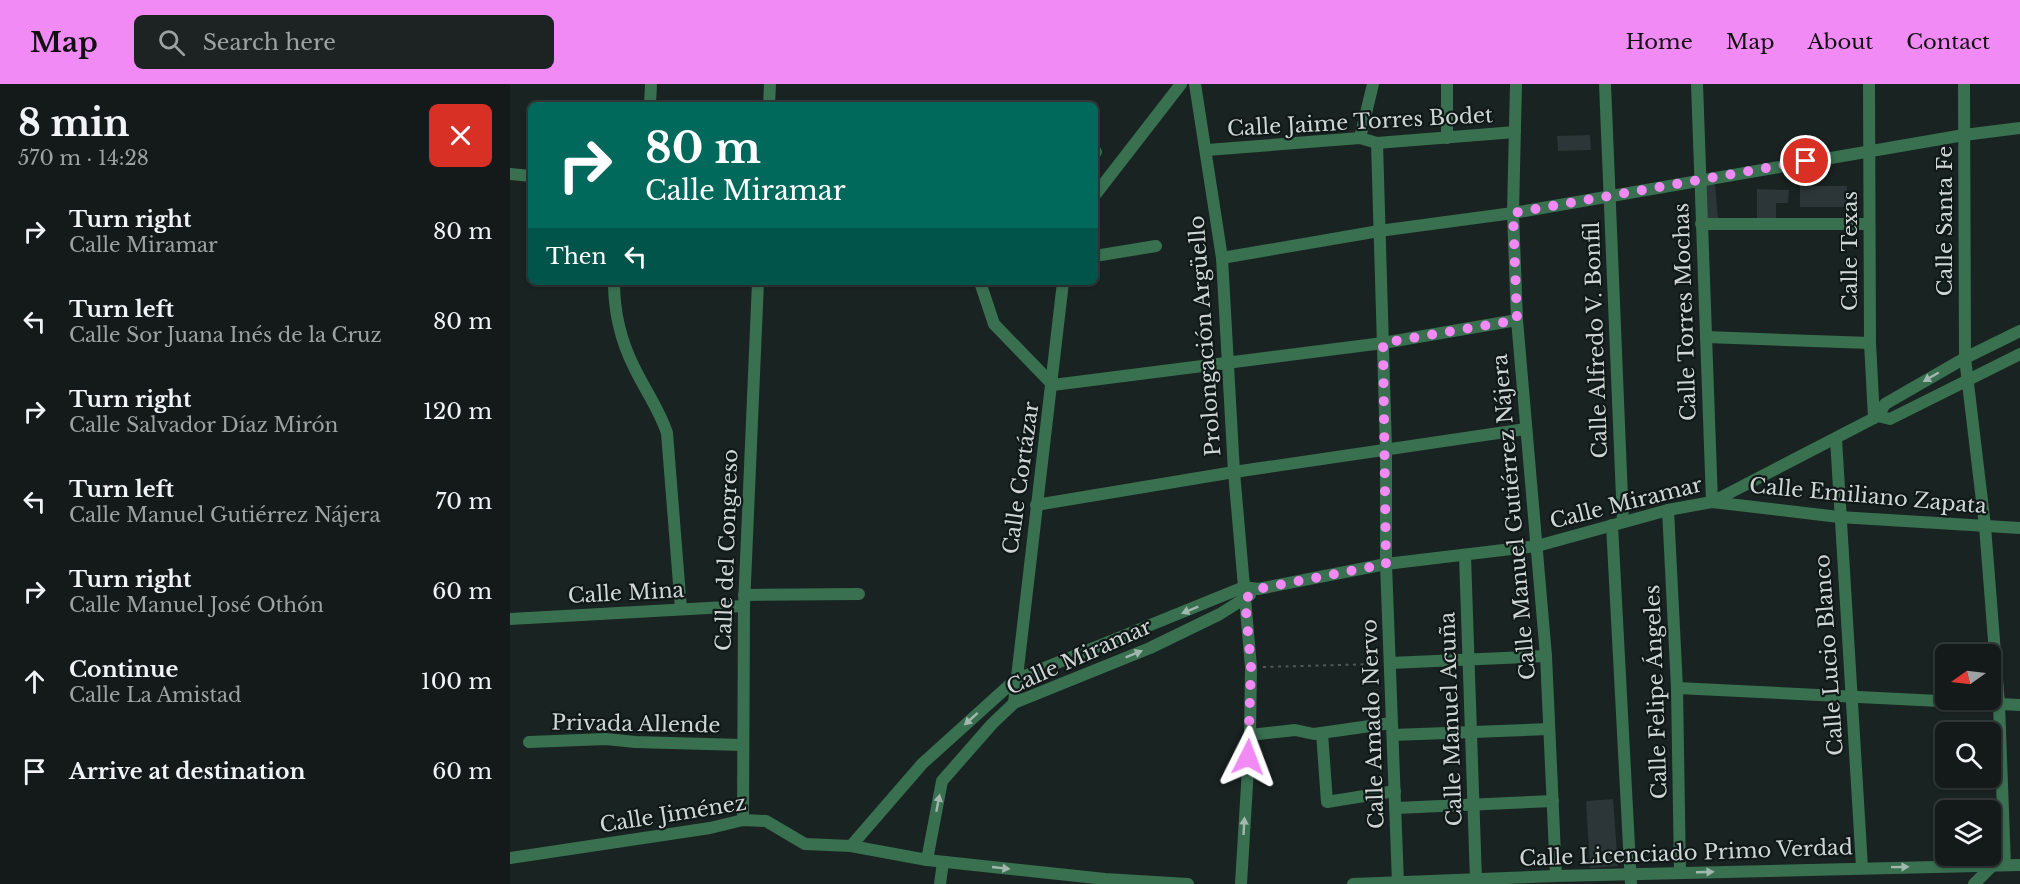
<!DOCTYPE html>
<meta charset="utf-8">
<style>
:root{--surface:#131a19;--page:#1c2322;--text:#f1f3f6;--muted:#9da1a2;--line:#323838;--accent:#f18af4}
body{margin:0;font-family:"Libre Baskerville",serif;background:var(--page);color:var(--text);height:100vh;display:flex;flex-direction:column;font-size:22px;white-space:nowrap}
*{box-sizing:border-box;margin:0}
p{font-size:20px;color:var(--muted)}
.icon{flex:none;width:33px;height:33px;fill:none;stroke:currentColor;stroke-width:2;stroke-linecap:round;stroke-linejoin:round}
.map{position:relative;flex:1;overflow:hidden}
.drawer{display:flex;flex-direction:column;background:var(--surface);width:510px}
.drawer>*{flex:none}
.top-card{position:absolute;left:18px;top:18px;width:570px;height:183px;border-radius:9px;box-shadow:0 2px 4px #0004,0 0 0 2px var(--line);background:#00695c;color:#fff;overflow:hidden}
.needle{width:39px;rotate:256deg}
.tools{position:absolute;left:1425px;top:560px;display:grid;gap:12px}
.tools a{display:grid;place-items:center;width:66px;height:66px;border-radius:9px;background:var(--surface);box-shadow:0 2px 4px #0004,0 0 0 2px var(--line);font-size:30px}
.pin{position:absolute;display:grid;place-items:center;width:51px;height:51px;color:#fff;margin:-26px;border:3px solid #fff;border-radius:50%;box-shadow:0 2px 6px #0007}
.me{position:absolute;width:66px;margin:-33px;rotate:3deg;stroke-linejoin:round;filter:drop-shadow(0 0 4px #0008)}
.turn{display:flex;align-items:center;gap:21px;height:126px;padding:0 18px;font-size:27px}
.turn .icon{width:78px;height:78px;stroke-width:2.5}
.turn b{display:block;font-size:42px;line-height:51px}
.then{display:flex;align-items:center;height:57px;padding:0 18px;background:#0003;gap:12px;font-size:22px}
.round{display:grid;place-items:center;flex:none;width:63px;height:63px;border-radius:9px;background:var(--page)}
.summary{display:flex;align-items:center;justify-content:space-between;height:102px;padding:0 18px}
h1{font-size:36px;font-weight:800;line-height:45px}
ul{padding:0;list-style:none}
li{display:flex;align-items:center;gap:18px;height:90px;padding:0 18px}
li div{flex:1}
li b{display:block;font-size:22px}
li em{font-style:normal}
header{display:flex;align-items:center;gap:36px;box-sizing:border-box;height:84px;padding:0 30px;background:var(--accent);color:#111}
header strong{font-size:28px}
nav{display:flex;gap:33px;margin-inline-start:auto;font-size:21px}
.search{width:420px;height:54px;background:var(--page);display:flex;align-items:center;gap:15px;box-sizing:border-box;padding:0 21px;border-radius:9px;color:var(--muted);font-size:22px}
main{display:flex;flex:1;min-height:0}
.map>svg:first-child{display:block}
.building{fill:#2c3537}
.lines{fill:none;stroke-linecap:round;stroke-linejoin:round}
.path{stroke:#505957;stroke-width:2;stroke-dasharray:3 4.5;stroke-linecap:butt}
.minor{stroke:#387050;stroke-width:12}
.tertiary{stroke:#387050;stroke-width:12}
.oneway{fill:#a2b7ad}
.route{stroke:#f18af4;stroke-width:10;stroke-dasharray:0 18}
.labels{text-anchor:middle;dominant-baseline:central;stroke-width:4.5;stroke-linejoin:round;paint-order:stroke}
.street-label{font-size:21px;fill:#d0d6d5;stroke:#101918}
</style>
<header>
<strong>Map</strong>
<div class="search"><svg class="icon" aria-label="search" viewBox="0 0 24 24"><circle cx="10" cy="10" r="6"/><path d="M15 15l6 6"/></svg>Search here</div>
<nav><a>Home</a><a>Map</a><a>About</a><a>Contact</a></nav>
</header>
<main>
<section class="drawer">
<div class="summary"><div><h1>8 min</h1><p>570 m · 14:28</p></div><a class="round" style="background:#d93025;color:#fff"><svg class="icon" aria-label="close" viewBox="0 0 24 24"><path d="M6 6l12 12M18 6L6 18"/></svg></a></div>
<ul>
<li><svg class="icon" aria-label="right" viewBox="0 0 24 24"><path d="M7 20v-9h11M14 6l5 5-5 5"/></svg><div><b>Turn right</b><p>Calle Miramar</p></div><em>80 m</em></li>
<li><svg class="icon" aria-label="left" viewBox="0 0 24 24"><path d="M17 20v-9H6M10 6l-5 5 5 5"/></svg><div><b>Turn left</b><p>Calle Sor Juana Inés de la Cruz</p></div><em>80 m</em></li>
<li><svg class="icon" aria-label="right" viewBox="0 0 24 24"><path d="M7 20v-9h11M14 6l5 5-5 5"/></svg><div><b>Turn right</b><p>Calle Salvador Díaz Mirón</p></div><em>120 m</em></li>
<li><svg class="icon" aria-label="left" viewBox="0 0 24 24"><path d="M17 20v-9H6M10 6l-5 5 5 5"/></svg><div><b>Turn left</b><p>Calle Manuel Gutiérrez Nájera</p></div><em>70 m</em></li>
<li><svg class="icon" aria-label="right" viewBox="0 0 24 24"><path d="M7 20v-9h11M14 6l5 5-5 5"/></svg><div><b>Turn right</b><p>Calle Manuel José Othón</p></div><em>60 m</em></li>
<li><svg class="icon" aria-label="ahead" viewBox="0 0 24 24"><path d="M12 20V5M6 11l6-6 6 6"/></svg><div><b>Continue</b><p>Calle La Amistad</p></div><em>100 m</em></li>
<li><svg class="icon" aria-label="arrive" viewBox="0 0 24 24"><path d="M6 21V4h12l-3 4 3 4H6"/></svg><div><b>Arrive at destination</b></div><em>60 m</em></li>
</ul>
</section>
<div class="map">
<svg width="1510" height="800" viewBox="0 0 1510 800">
<rect width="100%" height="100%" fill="#192321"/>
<g class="building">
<path d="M 1080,51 L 1081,66 L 1048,67 L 1047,52 Z"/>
<path d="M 1205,100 L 1208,135 L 1194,136 L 1192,101 Z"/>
<rect x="1290" y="102" width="47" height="21"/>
<path d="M 1247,105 L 1279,106 L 1278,119 L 1266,119 L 1266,134 L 1247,134 Z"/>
<path d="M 1103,715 L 1108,782 L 1080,784 L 1076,717 Z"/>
</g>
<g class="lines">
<path class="path" d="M 753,583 L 867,580"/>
<g class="minor">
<path d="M 685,0 L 712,174 L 724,388 L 741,583 L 740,651 L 731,800"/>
<path d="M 1006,0 L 1003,129 L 1007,236 L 1036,572 L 1046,792"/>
<path d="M 1095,0 L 1113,438"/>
<path d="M 1187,0 L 1202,418 L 1329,433 L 1510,444"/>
<path d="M 1359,0 L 1360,259 L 1364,334"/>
<path d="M 1454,0 L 1455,274 L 1475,442 L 1489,620 L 1495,781"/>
<path d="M 140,21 L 141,0"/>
<path d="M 259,21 L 260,0"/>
<path d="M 850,54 L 863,0"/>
<path d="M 937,54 L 937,0"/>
<path d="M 867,59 L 876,365 L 876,480 L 888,799"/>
<path d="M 697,66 L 850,54 L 867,59 L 1005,48"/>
<path d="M 585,68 L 586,68"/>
<path d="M 0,90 L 21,92"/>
<path d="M 585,111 L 671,0"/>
<path d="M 1191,140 L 1359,140"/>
<path d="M 585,172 L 646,162"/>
<path d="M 712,174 L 869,147 L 1003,129 L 1454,51 L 1510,44"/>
<path d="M 104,198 C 104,226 111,257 124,283 C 135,306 149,325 157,349 L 171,525"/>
<path d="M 470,198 L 484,240 L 543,301 L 873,259 L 1007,236"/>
<path d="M 1196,253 L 1360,259"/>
<path d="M 1368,332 L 1380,335 L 1510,270"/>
<path d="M 1326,355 L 1352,783"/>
<path d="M 526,421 L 724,388 L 1016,345"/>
<path d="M 1158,426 L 1167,604 L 1170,789"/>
<path d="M 1102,441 L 1121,800"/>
<path d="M 955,472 L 966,796"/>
<path d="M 234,511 L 349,510"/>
<path d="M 0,535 L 234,522"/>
<path d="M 880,579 L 1036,572"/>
<path d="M 1167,604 L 1510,621"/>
<path d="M 504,619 L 553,198"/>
<path d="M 812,649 L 817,718 L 885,707"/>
<path d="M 740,651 L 785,646 L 804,650 L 881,639"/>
<path d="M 883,651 L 1039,645"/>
<path d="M 19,658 L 96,655 L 125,658 L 233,661"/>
<path d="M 886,724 L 1043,717"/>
<path d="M 233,736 L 234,522 L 248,198"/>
<path d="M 341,762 L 412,680 L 505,596 L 734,503 L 748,505 L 876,480 L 1027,462 L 1158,426 L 1202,418 L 1368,332 L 1375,320 L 1455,274 L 1510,247"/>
<path d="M 417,776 L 432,697 L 482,640 L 504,619 L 640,564 L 710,530 L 740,511"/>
<path d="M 430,800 L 433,778"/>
<path d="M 1464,800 L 1483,781"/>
</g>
<g class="tertiary">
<path d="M 0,774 L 200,744 L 233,736 L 256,737 L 295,760 L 341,762 L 417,776 L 595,795 L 678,800"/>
<path d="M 843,800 L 1046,792 L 1510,781"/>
</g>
</g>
<defs><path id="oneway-solid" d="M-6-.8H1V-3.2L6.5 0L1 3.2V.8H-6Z" transform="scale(1.5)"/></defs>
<g class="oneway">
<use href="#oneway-solid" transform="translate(1421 293) rotate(150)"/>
<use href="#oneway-solid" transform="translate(680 526) rotate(158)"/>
<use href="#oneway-solid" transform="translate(624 570) rotate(-22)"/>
<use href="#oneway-solid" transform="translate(461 635) rotate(138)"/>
<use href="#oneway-solid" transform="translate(428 719) rotate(-79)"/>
<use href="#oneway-solid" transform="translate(734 742) rotate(-87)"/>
<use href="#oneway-solid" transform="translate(1390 783) rotate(-1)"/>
<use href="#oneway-solid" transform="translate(491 784) rotate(6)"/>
<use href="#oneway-solid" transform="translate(1195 788) rotate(-2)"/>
</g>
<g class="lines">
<path class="route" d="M 738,673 L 741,583 L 735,515 L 748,505 L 876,480 L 873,259 L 1007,236 L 1003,129 L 1296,77"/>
</g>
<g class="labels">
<g class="street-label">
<text transform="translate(850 38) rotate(-3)">Calle Jaime Torres Bodet</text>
<text transform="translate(1435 137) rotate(-90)">Calle Santa Fe</text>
<text transform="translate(1340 167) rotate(-90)">Calle Texas</text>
<text transform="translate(1175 228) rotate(-92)">Calle Torres Mochas</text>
<text transform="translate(695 252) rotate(-94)">Prolongación Argüello</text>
<text transform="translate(1086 256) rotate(-92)">Calle Alfredo V. Bonfil</text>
<text transform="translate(511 394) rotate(-82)">Calle Cortázar</text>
<text transform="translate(1358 412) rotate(5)">Calle Emiliano Zapata</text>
<text transform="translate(1116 419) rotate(-14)">Calle Miramar</text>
<text transform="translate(1004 433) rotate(-95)">Calle Manuel Gutiérrez Nájera</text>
<text transform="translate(217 466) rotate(-88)">Calle del Congreso</text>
<text transform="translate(116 509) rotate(-3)">Calle Mina</text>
<text transform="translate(1319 571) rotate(-94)">Calle Lucio Blanco</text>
<text transform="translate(569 573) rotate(-24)">Calle Miramar</text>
<text transform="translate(1146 608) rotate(-92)">Calle Felipe Ángeles</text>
<text transform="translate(941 635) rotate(-92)">Calle Manuel Acuña</text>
<text transform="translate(126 640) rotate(1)">Privada Allende</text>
<text transform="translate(863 640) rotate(-92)">Calle Amado Nervo</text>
<text transform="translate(163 730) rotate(-9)">Calle Jiménez</text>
<text transform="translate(1176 769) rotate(-2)">Calle Licenciado Primo Verdad</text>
</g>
</g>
</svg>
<div class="tools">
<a><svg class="needle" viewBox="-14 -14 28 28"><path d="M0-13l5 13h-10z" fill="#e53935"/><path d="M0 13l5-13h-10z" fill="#9da1a2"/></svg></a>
<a><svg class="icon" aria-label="search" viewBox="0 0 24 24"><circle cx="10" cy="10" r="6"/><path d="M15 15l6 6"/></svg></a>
<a><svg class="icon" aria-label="layers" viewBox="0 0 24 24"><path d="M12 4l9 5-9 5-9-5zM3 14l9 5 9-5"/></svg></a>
</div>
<div class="pin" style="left:1296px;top:77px;background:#d93025"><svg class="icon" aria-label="arrive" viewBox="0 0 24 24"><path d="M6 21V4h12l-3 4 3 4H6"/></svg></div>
<svg class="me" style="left:738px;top:673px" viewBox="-20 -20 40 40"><path d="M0-17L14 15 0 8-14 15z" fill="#f18af4" stroke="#fff" stroke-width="4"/></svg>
<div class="top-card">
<div class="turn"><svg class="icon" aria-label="right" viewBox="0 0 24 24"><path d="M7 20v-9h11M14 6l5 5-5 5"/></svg><div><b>80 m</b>Calle Miramar</div></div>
<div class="then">Then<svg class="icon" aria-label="left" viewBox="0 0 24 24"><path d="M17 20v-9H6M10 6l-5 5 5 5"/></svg></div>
</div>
</div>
</main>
